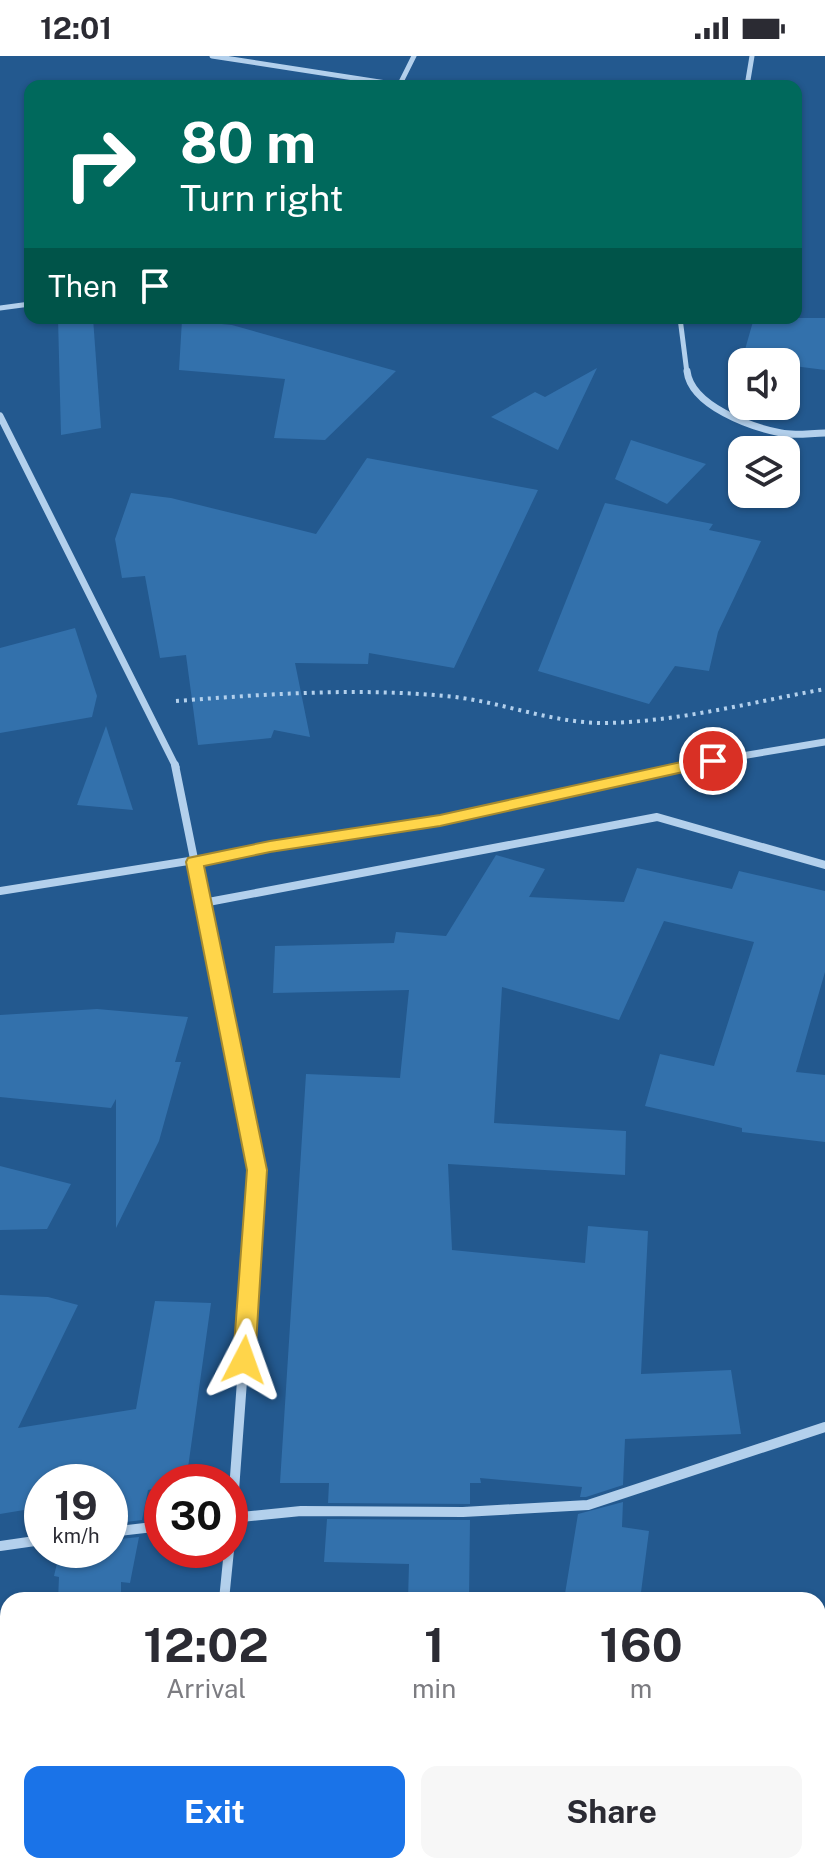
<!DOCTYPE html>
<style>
:root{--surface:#fff;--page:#f7f7f7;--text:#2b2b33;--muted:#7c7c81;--accent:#1a73e8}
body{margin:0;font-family:"Public Sans",sans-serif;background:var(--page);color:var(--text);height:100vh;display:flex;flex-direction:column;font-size:30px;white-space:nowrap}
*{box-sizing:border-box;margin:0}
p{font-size:26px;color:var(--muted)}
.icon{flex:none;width:44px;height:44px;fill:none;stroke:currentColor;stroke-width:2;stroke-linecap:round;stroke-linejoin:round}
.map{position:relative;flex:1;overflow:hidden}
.drawer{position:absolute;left:0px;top:1536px;width:826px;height:282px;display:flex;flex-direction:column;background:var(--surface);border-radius:24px 24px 0 0;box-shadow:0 2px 6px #0004}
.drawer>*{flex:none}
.guide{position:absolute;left:24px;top:24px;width:778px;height:244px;border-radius:16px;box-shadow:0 2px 6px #0004;background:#00695c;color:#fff;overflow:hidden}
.tools{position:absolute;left:728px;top:292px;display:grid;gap:16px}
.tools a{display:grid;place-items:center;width:72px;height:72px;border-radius:16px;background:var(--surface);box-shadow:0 2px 6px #0004;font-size:40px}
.speed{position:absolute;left:24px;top:1408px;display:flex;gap:16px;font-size:40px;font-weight:700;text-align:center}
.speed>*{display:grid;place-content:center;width:104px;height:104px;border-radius:50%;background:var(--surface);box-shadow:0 2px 6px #0004;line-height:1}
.speed small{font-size:20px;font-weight:400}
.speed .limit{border:12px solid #d22;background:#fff;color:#111}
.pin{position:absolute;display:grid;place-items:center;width:68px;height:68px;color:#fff;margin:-34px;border:4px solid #fff;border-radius:50%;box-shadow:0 2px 8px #0007}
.me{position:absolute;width:88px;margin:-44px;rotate:4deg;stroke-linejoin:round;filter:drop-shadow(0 0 6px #0008)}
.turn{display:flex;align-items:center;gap:28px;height:168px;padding:0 24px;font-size:36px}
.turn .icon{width:104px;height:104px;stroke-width:2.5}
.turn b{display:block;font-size:56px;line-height:68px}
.then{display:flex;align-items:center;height:76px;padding:0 24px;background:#0003;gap:16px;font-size:30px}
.eta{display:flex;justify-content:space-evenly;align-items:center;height:136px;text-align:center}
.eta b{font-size:48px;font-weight:700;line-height:56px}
.action{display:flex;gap:16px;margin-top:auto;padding:16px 24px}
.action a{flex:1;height:92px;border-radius:16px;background:var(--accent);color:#fff;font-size:32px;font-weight:700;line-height:92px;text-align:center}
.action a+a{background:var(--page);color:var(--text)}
.status{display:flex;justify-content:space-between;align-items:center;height:56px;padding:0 40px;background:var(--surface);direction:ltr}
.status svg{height:22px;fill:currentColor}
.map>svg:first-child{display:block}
.building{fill:#3371ac}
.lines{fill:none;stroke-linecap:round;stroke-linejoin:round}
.path{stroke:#b3d0ec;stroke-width:4;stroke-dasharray:3 5;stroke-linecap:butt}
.street-far3{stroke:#b3d0ec;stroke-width:5}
.street-far2{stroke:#b3d0ec;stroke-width:7}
.street-far1{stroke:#b3d0ec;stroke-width:8}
.street{stroke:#b3d0ec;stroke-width:10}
.route{fill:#ffd54a;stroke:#a68a30;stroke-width:2}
</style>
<div class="status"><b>12:01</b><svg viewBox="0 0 49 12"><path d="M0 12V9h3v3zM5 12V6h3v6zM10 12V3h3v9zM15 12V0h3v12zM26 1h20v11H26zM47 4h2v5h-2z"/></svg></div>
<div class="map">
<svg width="825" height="1817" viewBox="0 0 825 1817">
<rect width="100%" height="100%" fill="#23598f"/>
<g class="building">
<path d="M 58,262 L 93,262 L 101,372 L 61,379 Z"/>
<path d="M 754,262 L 825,262 L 825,314 L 786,309 L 786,306 L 742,304 Z"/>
<path d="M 182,264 L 232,269 L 396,315 L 325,384 L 274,382 L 285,323 L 179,314 Z"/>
<path d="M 597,312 L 558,394 L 491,361 L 535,336 L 545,341 Z"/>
<path d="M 631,384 L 706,408 L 667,448 L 615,423 Z"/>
<path d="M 367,402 L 538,434 L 454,612 L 369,597 L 368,608 L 295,607 L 310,681 L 274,674 L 271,682 L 198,689 L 186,599 L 160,602 L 145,520 L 122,522 L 115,483 L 131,437 L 171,442 L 316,478 Z"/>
<path d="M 605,447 L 713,468 L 709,474 L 761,485 L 718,576 L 709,615 L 675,610 L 649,648 L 538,615 Z"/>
<path d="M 75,572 L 97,640 L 92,661 L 0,677 L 0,592 Z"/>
<path d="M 106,670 L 133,754 L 77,749 Z"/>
<path d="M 496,799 L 545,813 L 529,841 L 624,846 L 637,812 L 732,833 L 739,815 L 825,835 L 825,916 L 796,1016 L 825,1019 L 825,1086 L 742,1076 L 742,1072 L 645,1050 L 660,998 L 714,1010 L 754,886 L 664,865 L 619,964 L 502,931 L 494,1067 L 626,1075 L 625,1119 L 448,1108 L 452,1194 L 585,1207 L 588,1170 L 648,1175 L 641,1318 L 731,1314 L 741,1378 L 625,1383 L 623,1429 L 586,1441 L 580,1441 L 582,1431 L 480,1422 L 481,1427 L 470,1427 L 470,1448 L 328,1447 L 329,1427 L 280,1427 L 306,1018 L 400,1022 L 409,934 L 273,937 L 275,890 L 394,887 L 396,876 L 446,880 Z"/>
<path d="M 97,953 L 188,961 L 175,1006 L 181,1006 L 159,1085 L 116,1172 L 116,1043 L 111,1052 L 0,1041 L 0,959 Z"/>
<path d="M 0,1110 L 71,1128 L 47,1173 L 0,1174 Z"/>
<path d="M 0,1239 L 48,1241 L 78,1249 L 18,1372 L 136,1353 L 155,1245 L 211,1247 L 186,1426 L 162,1426 L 162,1431 L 148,1434 L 142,1464 L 110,1468 L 110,1426 L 42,1426 L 42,1451 L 0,1458 Z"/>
<path d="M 623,1446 L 622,1471 L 649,1475 L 640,1544 L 564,1544 L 578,1458 Z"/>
<path d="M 327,1463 L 470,1464 L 469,1544 L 408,1544 L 409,1508 L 324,1506 Z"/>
<path d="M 139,1481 L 130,1527 L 121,1526 L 121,1544 L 58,1544 L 59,1521 L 54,1520 L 60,1494 L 110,1494 L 110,1484 Z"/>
</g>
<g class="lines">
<path class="path" d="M 176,645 C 268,638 362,631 455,641 C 505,647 552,667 604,667 C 678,666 752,646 825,633"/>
<g class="street-far3">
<path d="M 212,0 L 399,29"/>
<path d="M 399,30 L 414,0"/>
<path d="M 747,30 L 752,0"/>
<path d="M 0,252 L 30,248"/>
<path d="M 680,262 L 687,317"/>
</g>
<g class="street-far2">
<path d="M 687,315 C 691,350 751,371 781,377 C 794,380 811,377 825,377"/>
<path d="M 0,360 L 176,711"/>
<path d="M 676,711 L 825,686"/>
</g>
<g class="street-far1">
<path d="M 175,709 L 257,1114 L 251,1204"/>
<path d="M 0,835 L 440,765 L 685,709"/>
<path d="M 203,847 L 657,761 L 825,809"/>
</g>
<g class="street">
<path d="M 231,1462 L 301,1455 L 463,1456 L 588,1449 L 825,1371"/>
<path d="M 110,1476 L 162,1470"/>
<path d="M 230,1489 L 251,1202"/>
<path d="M 0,1490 L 42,1484"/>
<path d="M 224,1544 L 229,1494"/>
<path d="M 193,1810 L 193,1817"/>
</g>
</g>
<path class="route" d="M 713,699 L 721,705 L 719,708 L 440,770 L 270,796 L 204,810 L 267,1114 L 255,1304 L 251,1310 L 236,1310 L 233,1304 L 247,1114 L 186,806 L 188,802 L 270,785 L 440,759 Z"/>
</svg>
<div class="tools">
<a><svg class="icon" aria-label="sound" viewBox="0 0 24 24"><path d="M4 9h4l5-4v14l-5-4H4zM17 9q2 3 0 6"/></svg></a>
<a><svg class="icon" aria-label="layers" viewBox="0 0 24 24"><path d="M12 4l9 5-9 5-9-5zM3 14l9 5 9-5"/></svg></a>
</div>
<div class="speed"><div>19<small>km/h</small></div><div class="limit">30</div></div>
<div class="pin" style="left:713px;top:705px;background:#d93025"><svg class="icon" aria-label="arrive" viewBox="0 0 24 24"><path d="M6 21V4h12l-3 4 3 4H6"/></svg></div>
<svg class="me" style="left:244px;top:1304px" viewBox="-20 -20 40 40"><path d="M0-17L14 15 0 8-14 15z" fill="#ffd54a" stroke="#fff" stroke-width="4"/></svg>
<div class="guide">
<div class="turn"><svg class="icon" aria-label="right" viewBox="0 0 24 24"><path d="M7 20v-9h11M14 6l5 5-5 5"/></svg><div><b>80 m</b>Turn right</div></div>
<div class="then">Then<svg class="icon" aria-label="arrive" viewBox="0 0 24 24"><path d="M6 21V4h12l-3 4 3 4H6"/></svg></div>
</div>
<section class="drawer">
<div class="eta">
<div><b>12:02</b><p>Arrival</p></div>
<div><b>1</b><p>min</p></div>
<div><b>160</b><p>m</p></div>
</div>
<div class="action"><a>Exit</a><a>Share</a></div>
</section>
</div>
